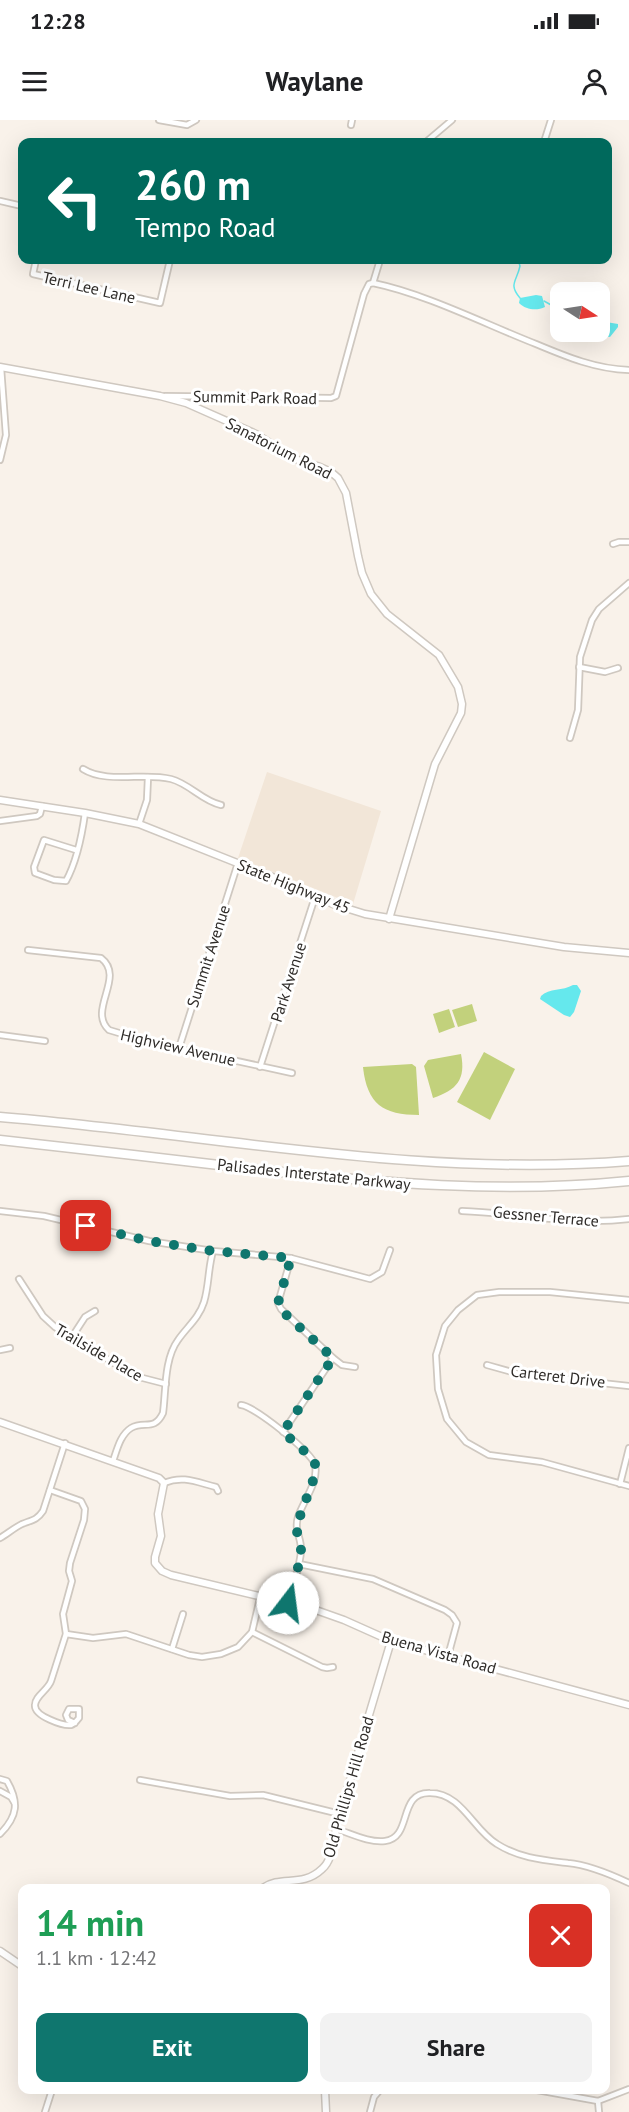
<!DOCTYPE html>
<meta charset="utf-8">
<style>
:root{--surface:#fff;--page:#f2f2f2;--text:#202124;--muted:#757577;--accent:#0f766e}
body{margin:0;font-family:"PT Sans",sans-serif;background:var(--page);color:var(--text);height:100vh;display:flex;flex-direction:column;font-size:22px;white-space:nowrap}
*{box-sizing:border-box;margin:0}
p{font-size:20px;color:var(--muted)}
.icon{flex:none;width:33px;height:33px;fill:none;stroke:currentColor;stroke-width:2;stroke-linecap:round;stroke-linejoin:round}
.map{position:relative;flex:1;overflow:hidden}
.sheet{position:absolute;left:18px;top:1764px;width:592px;height:210px;display:flex;flex-direction:column;background:var(--surface);border-radius:12px;box-shadow:0 6px 24px #0002}
.sheet>*{flex:none}
.guide{position:absolute;left:18px;top:18px;width:594px;height:126px;border-radius:12px;box-shadow:0 6px 24px #0002;background:#00695c;color:#fff;overflow:hidden}
.needle{width:39px;rotate:102deg}
.controls{position:absolute;left:550px;top:162px;display:grid;gap:12px}
.controls a{display:grid;place-items:center;width:60px;height:60px;border-radius:12px;background:var(--surface);box-shadow:0 6px 24px #0002;font-size:30px}
.pin{position:absolute;display:grid;place-items:center;width:51px;height:51px;color:#fff;margin:-26px;border-radius:12px;box-shadow:0 3px 9px #0006}
.me{position:absolute;width:66px;margin:-33px;rotate:15deg;stroke-linejoin:round;filter:drop-shadow(0 0 4px #0008)}
.turn{display:flex;align-items:center;gap:21px;height:126px;padding:0 18px;font-size:27px}
.turn .icon{width:78px;height:78px;stroke-width:2.5}
.turn b{display:block;font-size:42px;line-height:51px}
.round{display:grid;place-items:center;flex:none;width:63px;height:63px;border-radius:12px;background:var(--page)}
.headline{display:flex;align-items:center;justify-content:space-between;height:102px;padding:0 18px}
h1{font-size:36px;font-weight:700;line-height:45px;color:#1e9e55}
.button{display:flex;gap:12px;margin-top:auto;padding:12px 18px}
.button a{flex:1;height:69px;border-radius:12px;background:var(--accent);color:#fff;font-size:24px;font-weight:700;line-height:69px;text-align:center}
.button a+a{background:var(--page);color:var(--text)}
.status{display:flex;justify-content:space-between;align-items:center;height:42px;padding:0 30px;background:var(--surface);direction:ltr}
.status svg{height:16px;fill:currentColor}
header{display:flex;justify-content:space-between;align-items:center;height:78px;padding:0 18px;background:var(--surface);font-size:27px;font-weight:700}
.map>svg:first-child{display:block}
.built{fill:#f2e6d8}
.green{fill:#c2d17c}
.water{fill:#65e8ed}
.lines{fill:none;stroke-linecap:round;stroke-linejoin:round}
.stream{stroke:#65e8ed;stroke-width:1.5}
.street-casing{stroke:#cfc8c0;stroke-width:8}
.secondary-casing{stroke:#cfc8c0;stroke-width:9}
.highway-casing{stroke:#cfc8c0;stroke-width:11}
.street{stroke:#fff;stroke-width:4.5}
.secondary{stroke:#fff;stroke-width:6}
.highway{stroke:#fff;stroke-width:8}
.route{stroke:#0f766e;stroke-width:10;stroke-dasharray:0 18}
.labels{text-anchor:middle;dominant-baseline:central;stroke-width:6;stroke-linejoin:round;paint-order:stroke}
.street-label{font-size:16px;fill:#2e2b28;stroke:#fff}
</style>
<div class="status"><b>12:28</b><svg viewBox="0 0 49 12"><path d="M0 12V9h3v3zM5 12V6h3v6zM10 12V3h3v9zM15 12V0h3v12zM26 1h20v11H26zM47 4h2v5h-2z"/></svg></div>
<header><svg class="icon" aria-label="menu" viewBox="0 0 24 24"><path d="M4 6h16M4 12h16M4 18h16"/></svg>Waylane<svg class="icon" aria-label="person" viewBox="0 0 24 24"><circle cx="12" cy="8" r="4"/><path d="M4 21q1-7 8-7t8 7"/></svg></header>
<div class="map">
<svg width="629" height="1992" viewBox="0 0 629 1992">
<rect width="100%" height="100%" fill="#f9f2ea"/>
<path class="built" d="M 267,652 L 381,691 L 353,784 L 238,738 Z"/>
<g class="green">
<path d="M 472,884 L 477,901 L 458,907 L 452,890 Z"/>
<path d="M 449,889 L 455,907 L 439,913 L 433,894 Z"/>
<path d="M 484,932 L 515,949 L 490,1000 L 457,982 Z"/>
<path d="M 461,934 C 466,959 457,970 433,978 L 424,946 L 428,940 Z"/>
<path d="M 412,944 L 416,947 L 419,995 C 383,995 367,984 363,947 Z"/>
</g>
<g class="water">
<path d="M 536,175 L 542,176 L 545,187 C 537,191 526,190 519,183 L 520,178 Z"/>
<path d="M 600,201 L 618,204 L 618,207 L 610,217 L 587,213 L 577,215 L 577,212 L 600,212 Z"/>
<path d="M 573,865 L 577,865 L 581,871 L 574,892 L 570,897 L 564,895 L 540,879 L 541,876 C 549,868 563,871 573,865 Z"/>
</g>
<g class="lines">
<g class="stream">
<path d="M 491,140 L 496,140"/>
<path d="M 518,140 L 520,146 C 517,161 508,164 520,178"/>
<path d="M 544,181 L 560,190"/>
</g>
<g class="street-casing">
<g id="street">
<path d="M 159,0 L 187,5 L 196,0"/>
<path d="M 351,5 L 352,0"/>
<path d="M 426,22 L 452,0"/>
<path d="M 544,22 L 551,0"/>
<path d="M 0,81 L 22,86"/>
<path d="M 36,140 L 33,154 L 160,183 L 170,140"/>
<path d="M 373,163 L 380,140"/>
<path d="M 165,276 L 331,278 L 336,276 L 364,174 L 369,164 L 373,163 C 426,174 485,204 536,224 C 567,237 596,249 629,250"/>
<path d="M 0,340 L 6,315 L 1,248"/>
<path d="M 613,424 L 619,422 L 629,422"/>
<path d="M 579,547 L 605,552 L 618,548"/>
<path d="M 570,618 L 578,590 L 580,537 L 592,500 L 599,489 L 629,463"/>
<path d="M 83,649 C 107,664 144,652 171,659 C 190,664 202,681 221,685"/>
<path d="M 0,701 L 37,696 L 40,694 L 42,686"/>
<path d="M 139,704 L 147,680 L 148,657"/>
<path d="M 76,730 L 44,720 L 34,747 L 35,753 L 54,760 L 66,761 C 77,741 82,715 85,693"/>
<path d="M 28,830 L 101,838 C 126,857 87,890 109,910 L 149,922 L 292,953"/>
<path d="M 0,915 L 45,921"/>
<path d="M 179,928 L 238,743"/>
<path d="M 260,947 L 315,777"/>
<path d="M 0,1091 L 44,1096 L 149,1121 L 213,1131 L 291,1138 L 370,1159 L 382,1152 L 390,1130"/>
<path d="M 462,1091 C 518,1093 573,1106 629,1099"/>
<path d="M 291,1138 L 278,1183 L 281,1189 L 333,1238 L 342,1245 L 355,1247"/>
<path d="M 19,1159 L 43,1196 L 55,1207 L 135,1256 L 166,1264"/>
<path d="M 629,1180 L 550,1172 L 499,1172 L 477,1175 L 458,1190 L 445,1206 L 436,1235 L 438,1269 L 447,1299 L 466,1322 L 489,1335 L 542,1342 L 629,1366"/>
<path d="M 72,1217 L 85,1197 L 95,1191"/>
<path d="M 0,1230 L 10,1228"/>
<path d="M 487,1245 L 519,1254 L 629,1266"/>
<path d="M 241,1285 C 254,1286 312,1332 315,1345 C 319,1362 303,1381 298,1397 C 294,1410 301,1417 301,1429 C 301,1447 292,1465 288,1483"/>
<path d="M 283,1312 L 333,1238"/>
<path d="M 113,1341 C 117,1330 120,1315 131,1308 C 144,1300 154,1312 163,1293 C 166,1271 164,1239 178,1220 C 187,1207 199,1198 204,1182 C 209,1166 208,1148 213,1131"/>
<path d="M 164,1363 C 183,1355 196,1362 216,1367 L 218,1371"/>
<path d="M 620,1364 L 629,1328"/>
<path d="M 50,1370 L 81,1381 L 85,1389 L 84,1400 L 70,1443 L 69,1451 L 72,1461 L 63,1494 L 66,1514 L 51,1561 C 48,1570 35,1576 35,1585 C 34,1596 63,1606 71,1605 C 75,1604 76,1601 79,1598 L 79,1589 L 69,1589 L 66,1595 L 68,1600 L 75,1603"/>
<path d="M 0,1418 C 7,1414 14,1408 22,1404 C 32,1400 37,1400 43,1391 L 65,1323"/>
<path d="M 299,1444 L 373,1459 L 445,1490 L 452,1495 L 457,1503 L 448,1536"/>
<path d="M 252,1512 L 322,1547 L 327,1548 L 333,1547"/>
<path d="M 66,1514 L 93,1518 L 126,1514 L 189,1535 L 202,1537 L 221,1534 L 238,1527 L 252,1512 L 260,1478"/>
<path d="M 172,1529 L 183,1494"/>
<path d="M 0,1659 L 7,1661 C 19,1682 18,1696 0,1714"/>
<path d="M 140,1660 L 230,1676 L 263,1675 L 340,1694"/>
<path d="M 0,1671 L 11,1677 L 14,1682"/>
<path d="M 336,1709 C 350,1713 369,1723 385,1721 C 413,1718 397,1672 430,1673 C 462,1673 473,1710 497,1724 C 519,1738 543,1740 568,1743 C 589,1745 610,1754 629,1763"/>
<path d="M 537,1970 L 598,1981 L 629,1969"/>
<path d="M 598,1981 L 599,1992"/>
<path d="M 45,1992 L 52,1970"/>
<path d="M 370,1992 L 374,1977 L 380,1970"/>
</g>
</g>
<g class="secondary-casing">
<g id="secondary">
<path d="M 0,247 L 160,276 L 186,283 L 256,314 L 295,339 L 320,347 L 331,352 L 338,358 L 346,373 L 358,436 L 362,453 L 371,474 L 387,494 L 439,535 L 458,567 L 462,584 L 461,593 L 435,644 L 389,799"/>
<path d="M 0,680 L 85,693 L 139,704 L 290,764 L 333,784 L 365,794 L 564,827 L 629,833"/>
<path d="M 0,1302 L 159,1358 L 164,1363 L 158,1394 L 161,1416 L 155,1437 L 155,1443 L 162,1451 L 171,1455 L 313,1489 L 344,1500 L 391,1521 L 629,1585"/>
<path d="M 263,1768 C 281,1755 302,1768 322,1749 C 334,1739 333,1716 338,1702 C 355,1642 373,1581 391,1521"/>
<path d="M 0,1831 L 22,1846"/>
<path d="M 325,1970 L 326,1992"/>
</g>
</g>
<g class="highway-casing">
<g id="highway">
<path d="M 0,997 C 210,1014 418,1058 629,1041"/>
<path d="M 0,1020 C 84,1029 169,1039 253,1049 C 379,1063 503,1074 629,1061"/>
</g>
</g>
<use href="#street" class="street"/>
<use href="#secondary" class="secondary"/>
<use href="#highway" class="highway"/>
</g>
<g class="lines">
<path class="route" d="M 86,1106 L 149,1121 L 213,1131 L 291,1138 L 278,1183 L 281,1190 L 333,1238 L 283,1312 L 312,1338 L 316,1346 L 314,1358 L 296,1407 L 301,1430 L 299,1444 L 288,1483"/>
</g>
<g class="labels">
<g class="street-label">
<text transform="translate(89 167) rotate(13)">Terri Lee Lane</text>
<text transform="translate(255 277) rotate(1)">Summit Park Road</text>
<text transform="translate(279 328) rotate(27)">Sanatorium Road</text>
<text transform="translate(294 766) rotate(22)">State Highway 45</text>
<text transform="translate(208 836) rotate(-72)">Summit Avenue</text>
<text transform="translate(288 862) rotate(-72)">Park Avenue</text>
<text transform="translate(178 927) rotate(13)">Highview Avenue</text>
<text transform="translate(314 1054) rotate(6)">Palisades Interstate Parkway</text>
<text transform="translate(546 1096) rotate(5)">Gessner Terrace</text>
<text transform="translate(99 1232) rotate(30)">Trailside Place</text>
<text transform="translate(558 1256) rotate(7)">Carteret Drive</text>
<text transform="translate(439 1532) rotate(16)">Buena Vista Road</text>
<text transform="translate(348 1667) rotate(-74)">Old Phillips Hill Road</text>
</g>
</g>
</svg>
<div class="controls">
<a><svg class="needle" viewBox="-14 -14 28 28"><path d="M0-13l5 13h-10z" fill="#e53935"/><path d="M0 13l5-13h-10z" fill="#757577"/></svg></a>
</div>
<div class="pin" style="left:86px;top:1106px;background:#d93025"><svg class="icon" aria-label="arrive" viewBox="0 0 24 24"><path d="M6 21V4h12l-3 4 3 4H6"/></svg></div>
<svg class="me" style="left:288px;top:1483px" viewBox="-20 -20 40 40"><circle r="19" fill="#fff"/><path d="M0-13L10 11 0 6-10 11z" fill="#0f766e"/></svg>
<div class="guide">
<div class="turn"><svg class="icon" aria-label="left" viewBox="0 0 24 24"><path d="M17 20v-9H6M10 6l-5 5 5 5"/></svg><div><b>260 m</b>Tempo Road</div></div>
</div>
<section class="sheet">
<div class="headline"><div><h1>14 min</h1><p>1.1 km · 12:42</p></div><a class="round" style="background:#d93025;color:#fff"><svg class="icon" aria-label="close" viewBox="0 0 24 24"><path d="M6 6l12 12M18 6L6 18"/></svg></a></div>
<div class="button"><a>Exit</a><a>Share</a></div>
</section>
</div>
